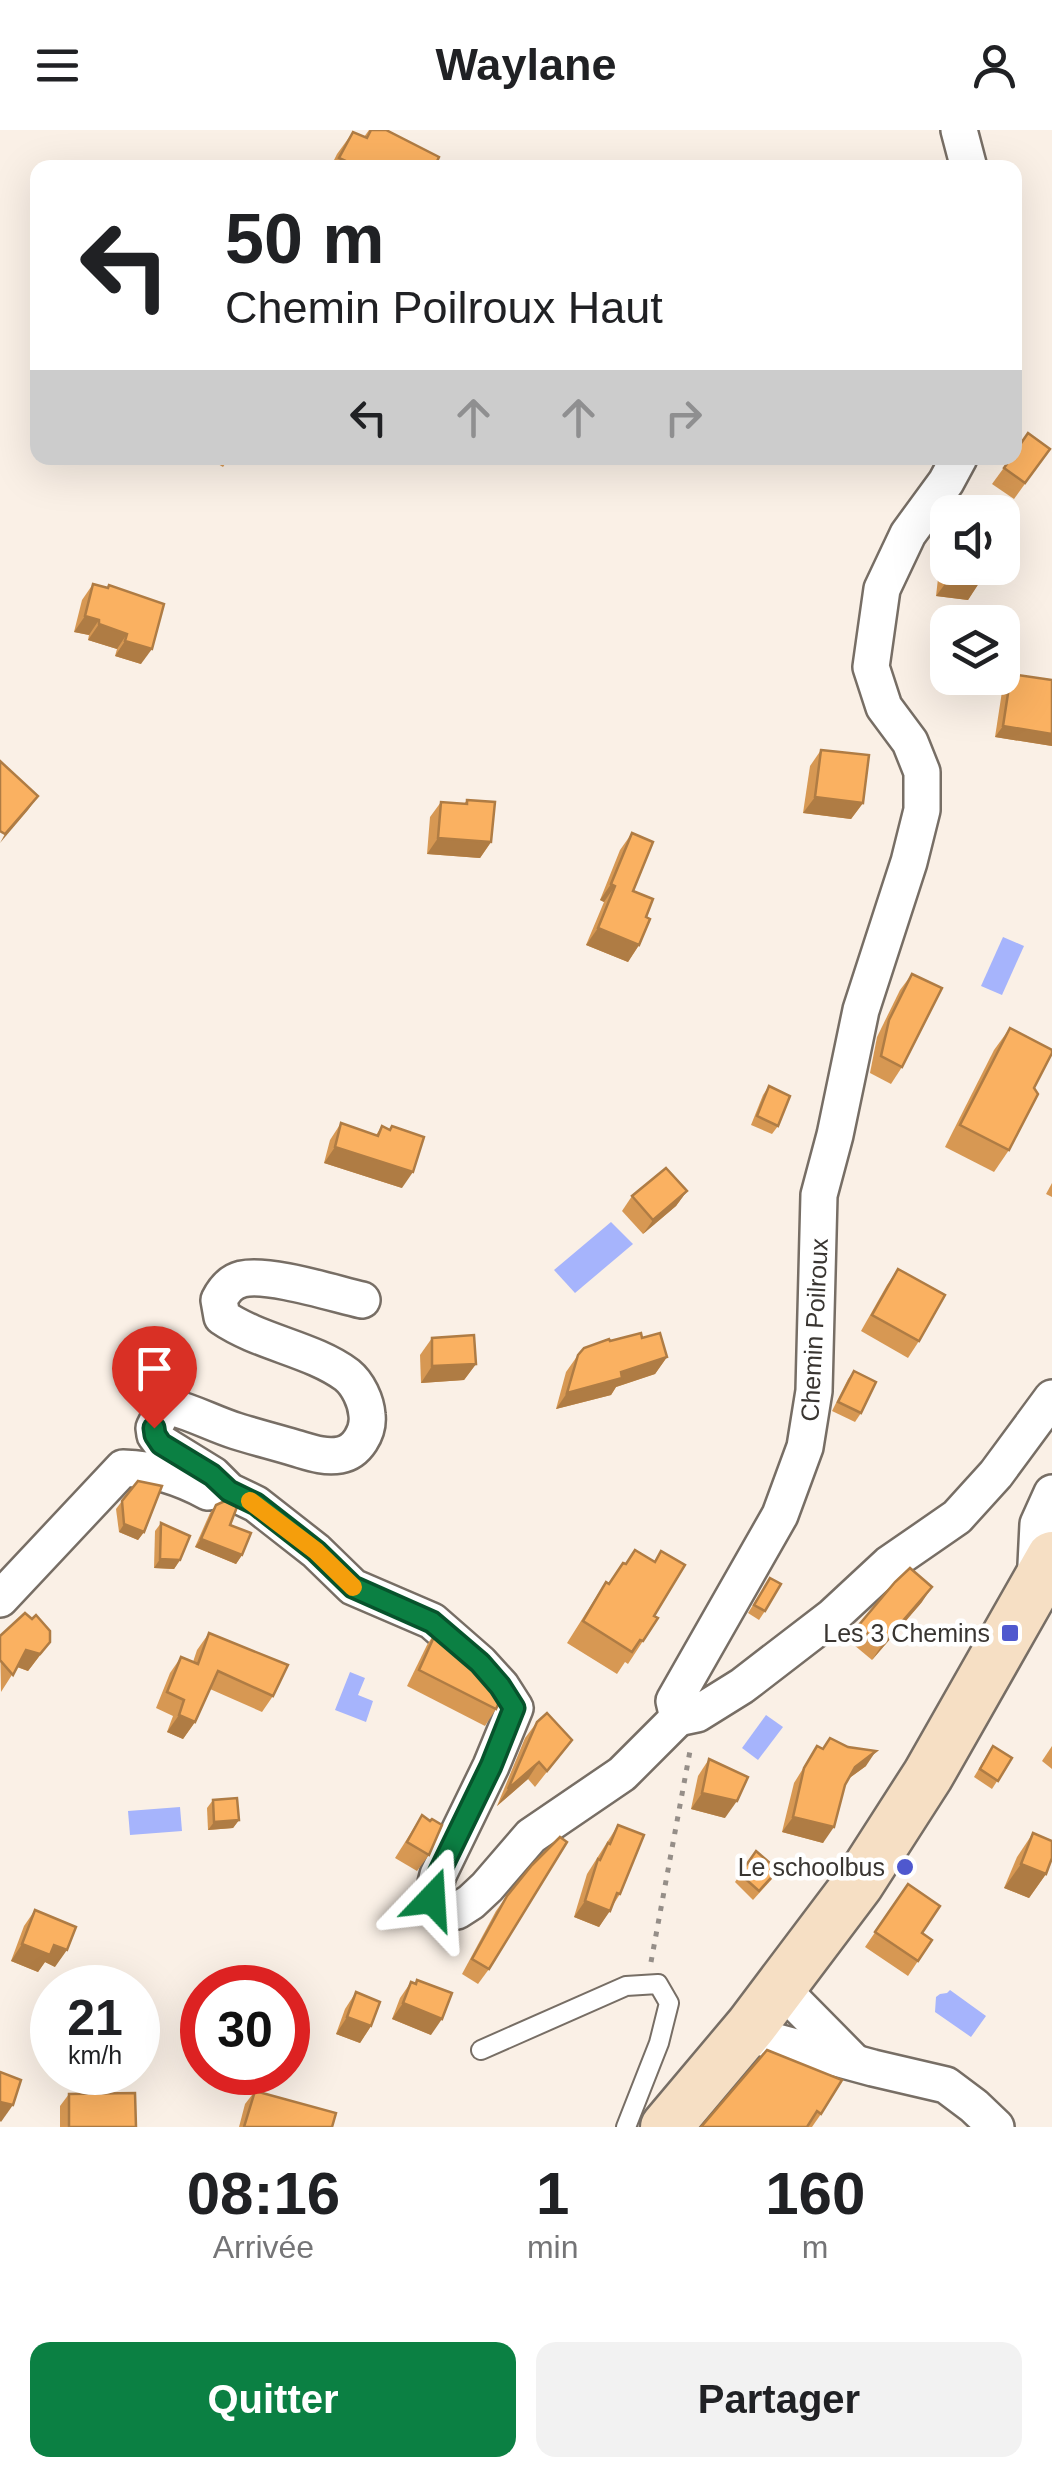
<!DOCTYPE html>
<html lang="fr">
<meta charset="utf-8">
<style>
:root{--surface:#fff;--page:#f2f2f2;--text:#202124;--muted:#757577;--accent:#0b8043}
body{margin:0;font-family:Helvetica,sans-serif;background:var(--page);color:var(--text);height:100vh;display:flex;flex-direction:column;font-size:38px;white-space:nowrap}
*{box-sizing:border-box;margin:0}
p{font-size:32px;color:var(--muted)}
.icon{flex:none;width:55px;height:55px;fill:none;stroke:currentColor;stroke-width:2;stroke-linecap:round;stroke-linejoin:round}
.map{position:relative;height:1997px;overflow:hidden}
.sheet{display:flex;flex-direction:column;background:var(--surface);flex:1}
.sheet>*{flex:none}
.top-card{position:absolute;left:30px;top:30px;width:992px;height:305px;border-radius:20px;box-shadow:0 10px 40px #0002;background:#fff;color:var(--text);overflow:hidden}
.tools{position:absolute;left:930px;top:365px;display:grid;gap:20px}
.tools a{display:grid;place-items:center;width:90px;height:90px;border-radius:20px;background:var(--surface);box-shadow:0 10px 40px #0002;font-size:50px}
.speed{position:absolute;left:30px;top:1835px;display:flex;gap:20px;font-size:50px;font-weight:700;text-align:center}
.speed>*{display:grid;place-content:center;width:130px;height:130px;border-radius:50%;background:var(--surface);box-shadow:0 10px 40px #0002;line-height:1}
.speed small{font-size:25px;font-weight:400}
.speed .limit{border:15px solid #d22;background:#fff;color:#111}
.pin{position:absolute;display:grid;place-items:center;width:85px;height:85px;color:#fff;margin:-102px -42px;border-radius:50% 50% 50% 0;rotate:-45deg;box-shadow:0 0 10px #0007}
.pin .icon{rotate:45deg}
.me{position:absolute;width:110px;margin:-55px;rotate:20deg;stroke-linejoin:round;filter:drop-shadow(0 0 8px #0008)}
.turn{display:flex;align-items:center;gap:35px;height:210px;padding:0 30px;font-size:45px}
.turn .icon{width:130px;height:130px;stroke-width:2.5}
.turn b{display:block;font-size:70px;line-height:85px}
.lanes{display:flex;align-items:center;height:95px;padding:0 30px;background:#0003;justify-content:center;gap:50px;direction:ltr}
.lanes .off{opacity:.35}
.eta{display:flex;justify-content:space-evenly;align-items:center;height:170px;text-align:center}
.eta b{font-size:60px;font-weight:700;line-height:70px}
.cta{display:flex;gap:20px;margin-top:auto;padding:20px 30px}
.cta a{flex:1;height:115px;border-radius:20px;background:var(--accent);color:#fff;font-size:40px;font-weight:700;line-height:115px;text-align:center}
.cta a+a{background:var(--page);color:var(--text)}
header{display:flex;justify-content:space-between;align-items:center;height:130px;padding:0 30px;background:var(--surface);font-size:45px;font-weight:700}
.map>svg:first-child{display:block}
.water{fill:#a6b4fc}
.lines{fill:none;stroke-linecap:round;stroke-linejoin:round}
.service-casing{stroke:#776e65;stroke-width:22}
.minor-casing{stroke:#776e65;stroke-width:40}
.secondary-casing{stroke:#776e65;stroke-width:55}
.path{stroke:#958e88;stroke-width:5;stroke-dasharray:5 8;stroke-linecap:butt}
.service{stroke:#fff;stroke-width:18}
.minor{stroke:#fff;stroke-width:35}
.secondary{stroke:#f6dfc4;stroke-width:50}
.wall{fill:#d79853}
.shaded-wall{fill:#af7c44}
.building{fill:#fab161;stroke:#af7c44;stroke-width:2.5}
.route-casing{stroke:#07532c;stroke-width:25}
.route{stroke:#0b8043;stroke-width:18}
.slow{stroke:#f59e0b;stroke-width:18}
.poi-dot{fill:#4f58ce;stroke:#fff;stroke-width:4}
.labels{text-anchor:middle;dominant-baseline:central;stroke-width:9;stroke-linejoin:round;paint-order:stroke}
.street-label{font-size:25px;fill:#393531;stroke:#fff}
.poi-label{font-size:25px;fill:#393531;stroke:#fff;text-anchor:end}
</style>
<header><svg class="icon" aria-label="menu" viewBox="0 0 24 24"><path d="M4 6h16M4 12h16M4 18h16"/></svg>Waylane<svg class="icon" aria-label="person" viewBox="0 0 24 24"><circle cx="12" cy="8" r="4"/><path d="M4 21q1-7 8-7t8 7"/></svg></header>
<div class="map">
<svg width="1052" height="1997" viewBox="0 0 1052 1997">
<rect width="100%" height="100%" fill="#faf0e6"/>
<g class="water">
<path d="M 1003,807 L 1024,816 L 1002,865 L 981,856 Z"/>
<path d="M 611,1092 L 633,1114 L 575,1163 L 554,1140 Z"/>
<path d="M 350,1542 L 365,1548 L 358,1565 L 373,1571 L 366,1592 L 335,1580 Z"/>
<path d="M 766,1585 L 783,1597 L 758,1630 L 742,1618 Z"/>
<path d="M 180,1677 L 182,1701 L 130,1705 L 128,1681 Z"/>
<path d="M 950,1860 L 986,1886 L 971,1907 L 935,1882 L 936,1867 L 940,1864 L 947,1863 Z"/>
</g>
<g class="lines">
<g class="service-casing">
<path id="service" d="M 481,1920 L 626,1856 L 658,1854 L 669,1873 L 659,1913 L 626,1997"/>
</g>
<g class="minor-casing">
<g id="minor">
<path d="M 959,0 L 969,38"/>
<path d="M 959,328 L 946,352 L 908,404 L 882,459 L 871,537 L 884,577 L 910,612 L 922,642 L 922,680 L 909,732 L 861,880 L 835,1005 L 819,1065 L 814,1261 L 805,1317 L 780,1385 L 674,1571 L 678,1588 L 697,1584 L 742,1556 L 833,1486 L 889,1434 L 957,1387 L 996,1344 L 1052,1268"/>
<path d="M 362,1170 C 332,1163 269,1143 242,1149 C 230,1152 224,1160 219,1170 L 222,1187 C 260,1213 312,1219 347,1245 C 358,1254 366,1271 367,1285 C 369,1302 357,1322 340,1325 C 324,1328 309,1322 295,1318 C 275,1312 255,1307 236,1301 C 214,1294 194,1283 171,1277 L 162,1282 L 154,1298 L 155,1305 L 161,1313 L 213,1345 L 229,1361 L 256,1374 L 316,1421 L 353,1457 L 432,1491 L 480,1533 L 501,1556 L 515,1578 L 491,1636 L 438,1745 L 432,1769 L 447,1782 L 457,1781 L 471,1772 L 487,1757 L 531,1706 L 622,1644 L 678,1588"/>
<path d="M 1035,1455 L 1038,1394 L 1052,1363"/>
<path d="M 0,1469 L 123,1338 C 155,1339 180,1347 208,1362"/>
<path d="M 780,1857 L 853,1931"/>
<path d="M 744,1903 L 873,1938 L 946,1955 L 974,1976 L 996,1997"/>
</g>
</g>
<g class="secondary-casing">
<path id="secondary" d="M 666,1997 L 751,1896 L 858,1754 L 928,1645 L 1052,1427"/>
</g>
<path class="path" d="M 651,1832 L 690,1621"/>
<use href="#service" class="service"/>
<use href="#minor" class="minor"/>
<use href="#secondary" class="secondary"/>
</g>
<g class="wall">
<path d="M 369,0 L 386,0 L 434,38 L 330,38 L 337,24 L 353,2 L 364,7 Z"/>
<path d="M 1050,319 L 1014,369 L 992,354 L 1011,328 Z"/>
<path d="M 208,328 L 229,328 L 223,337 Z"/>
<path d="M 948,420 L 948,438 L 981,438 L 979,453 L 968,470 L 936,466 L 940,431 Z"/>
<path d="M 93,454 L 107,458 L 109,455 L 141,534 L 115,526 L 117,519 L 88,510 L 89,505 L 74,502 L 82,470 Z"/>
<path d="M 1011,544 L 1052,550 L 1052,616 L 995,607 L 1003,555 Z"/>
<path d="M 821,620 L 863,673 L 851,689 L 803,683 L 810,636 Z"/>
<path d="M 467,670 L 491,712 L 480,728 L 427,724 L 430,687 L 441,672 L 464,674 Z"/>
<path d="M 632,703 L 633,761 L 646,787 L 639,815 L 628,832 L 586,815 L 604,772 L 600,770 L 620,720 Z"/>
<path d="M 912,844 L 902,937 L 891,954 L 870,943 L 877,907 L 900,860 Z"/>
<path d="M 1010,898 L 1034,958 L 1009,1020 L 994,1042 L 945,1017 L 994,920 Z"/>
<path d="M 769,956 L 778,996 L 772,1004 L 751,995 L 763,965 Z"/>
<path d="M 341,993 L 376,1005 L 382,996 L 402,1058 L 324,1033 L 330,1010 Z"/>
<path d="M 1052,1053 L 1052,1067 L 1046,1064 Z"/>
<path d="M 687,1061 L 676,1076 L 643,1104 L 622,1081 L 632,1066 Z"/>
<path d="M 898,1139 L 919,1211 L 908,1228 L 861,1201 L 887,1155 Z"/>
<path d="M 432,1208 L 476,1234 L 464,1250 L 421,1253 L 420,1225 Z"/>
<path d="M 642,1208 L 667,1227 L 655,1244 L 616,1257 L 611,1265 L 556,1279 L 566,1242 L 578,1225 L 610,1211 Z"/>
<path d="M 854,1241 L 861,1283 L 855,1292 L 832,1281 L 848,1249 Z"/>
<path d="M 122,1371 L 144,1402 L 138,1410 L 119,1402 L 116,1379 Z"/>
<path d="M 216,1375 L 230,1395 L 242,1425 L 236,1434 L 195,1417 L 210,1383 Z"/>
<path d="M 161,1393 L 180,1430 L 174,1439 L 154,1438 L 155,1401 Z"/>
<path d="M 661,1421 L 654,1486 L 643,1511 L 628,1534 L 625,1532 L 617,1544 L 567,1513 L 591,1475 L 606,1452 L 608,1454 L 623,1433 L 625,1434 L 654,1432 Z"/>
<path d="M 770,1448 L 765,1481 L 759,1490 L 748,1483 Z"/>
<path d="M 922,1472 L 872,1530 L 848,1510 L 858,1496 Z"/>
<path d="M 438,1498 L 496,1579 L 485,1596 L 407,1556 L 427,1515 Z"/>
<path d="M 209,1503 L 273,1566 L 262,1582 L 210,1559 L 195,1592 L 183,1609 L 167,1602 L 173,1586 L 156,1578 L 170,1543 L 181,1527 L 193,1532 L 197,1520 Z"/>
<path d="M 0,1506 L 50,1512 L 28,1541 L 17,1537 L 1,1562 Z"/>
<path d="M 537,1592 L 572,1610 L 535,1657 L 528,1649 L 497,1676 L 525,1608 Z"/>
<path d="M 817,1616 L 866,1636 L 848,1649 L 823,1713 L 782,1702 L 794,1653 Z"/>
<path d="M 1052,1616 L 1052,1639 L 1042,1631 Z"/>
<path d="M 987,1625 L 1012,1628 L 992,1659 L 974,1647 Z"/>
<path d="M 709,1629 L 725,1688 L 691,1679 L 698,1646 Z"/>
<path d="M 213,1670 L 239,1690 L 233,1698 L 208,1700 L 207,1678 Z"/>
<path d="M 422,1685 L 429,1725 L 417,1741 L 395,1728 Z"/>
<path d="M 618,1695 L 620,1764 L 599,1797 L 574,1787 L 587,1744 Z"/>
<path d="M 1033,1703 L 1046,1744 L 1029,1768 L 1004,1758 L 1017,1727 Z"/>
<path d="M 756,1721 L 772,1749 L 753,1770 L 735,1752 Z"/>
<path d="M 908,1754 L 922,1803 L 932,1810 L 908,1846 L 865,1817 Z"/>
<path d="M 507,1766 L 489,1839 L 478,1854 L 462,1844 L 496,1781 Z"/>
<path d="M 35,1780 L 55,1837 L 45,1832 L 38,1842 L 11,1831 L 24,1796 Z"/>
<path d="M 417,1850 L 431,1905 L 392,1889 L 400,1868 L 411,1852 L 414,1853 Z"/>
<path d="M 356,1862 L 371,1896 L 360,1913 L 336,1904 L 345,1879 Z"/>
<path d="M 767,1920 L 821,1984 L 812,1997 L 701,1997 Z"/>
<path d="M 255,1961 L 332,1997 L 239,1997 L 245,1974 Z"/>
<path d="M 69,1964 L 136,1997 L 60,1997 L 60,1976 Z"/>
</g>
<g class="shaded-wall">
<path d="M 948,450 L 979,453 L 968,470 L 936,466 Z"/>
<path d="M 85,486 L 99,490 L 89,505 L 74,502 Z"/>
<path d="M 99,494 L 127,504 L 117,519 L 88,510 Z"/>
<path d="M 125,511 L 152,519 L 141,534 L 115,526 Z"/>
<path d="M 1003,596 L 1052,604 L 1052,616 L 995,607 Z"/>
<path d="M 38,666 L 28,680 L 0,713 L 5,704 Z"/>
<path d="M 815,667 L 863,673 L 851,689 L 803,683 Z"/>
<path d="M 438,708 L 491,712 L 480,728 L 427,724 Z"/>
<path d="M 611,754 L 615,756 L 604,772 L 600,770 Z"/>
<path d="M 598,798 L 639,815 L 628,832 L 586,815 Z"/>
<path d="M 335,1017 L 413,1042 L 402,1058 L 324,1033 Z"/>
<path d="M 687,1061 L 676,1076 L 643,1104 L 653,1090 Z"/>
<path d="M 667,1227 L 655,1244 L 616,1257 L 611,1265 L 556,1279 L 567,1263 L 621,1242 Z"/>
<path d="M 476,1234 L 464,1250 L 421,1253 L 432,1236 Z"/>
<path d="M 124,1394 L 144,1402 L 138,1410 L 119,1402 Z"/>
<path d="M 201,1409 L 242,1425 L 236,1434 L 195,1417 Z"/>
<path d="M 160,1429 L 180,1430 L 174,1439 L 154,1438 Z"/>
<path d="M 932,1457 L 922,1472 L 872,1530 L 882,1515 Z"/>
<path d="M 50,1512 L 28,1541 L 15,1536 L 26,1520 Z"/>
<path d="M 179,1585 L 195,1592 L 183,1609 L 167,1602 Z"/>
<path d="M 876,1621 L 866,1636 L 844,1652 L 855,1637 Z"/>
<path d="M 539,1632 L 528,1649 L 497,1676 L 508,1659 Z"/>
<path d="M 702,1663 L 737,1671 L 725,1688 L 691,1679 Z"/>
<path d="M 793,1687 L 834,1697 L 823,1713 L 782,1702 Z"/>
<path d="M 239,1690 L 233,1698 L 208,1700 L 214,1692 Z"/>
<path d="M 1021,1734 L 1046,1744 L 1029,1768 L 1004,1758 Z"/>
<path d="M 585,1771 L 610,1781 L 599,1797 L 574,1787 Z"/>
<path d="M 22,1814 L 54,1815 L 67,1820 L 55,1837 L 45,1832 L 38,1842 L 11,1831 Z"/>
<path d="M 403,1873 L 442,1889 L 431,1905 L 392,1889 Z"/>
<path d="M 347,1887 L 371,1896 L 360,1913 L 336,1904 Z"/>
<path d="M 0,1972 L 13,1975 L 1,1992 L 0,1991 Z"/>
</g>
<g class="building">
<path d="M 371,0 L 386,0 L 439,27 L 434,38 L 348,38 L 350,33 L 339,28 L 353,2 L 367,8 Z"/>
<path d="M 1028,303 L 1050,319 L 1025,353 L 1004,338 L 1011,328 L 1015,328 L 1015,322 Z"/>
<path d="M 949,438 L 981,438 L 979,453 L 948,450 Z"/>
<path d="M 93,454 L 108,458 L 109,455 L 164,474 L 152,519 L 125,511 L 127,504 L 99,494 L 99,490 L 85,486 Z"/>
<path d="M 1011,544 L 1052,550 L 1052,604 L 1003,596 Z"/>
<path d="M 821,620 L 869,625 L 863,673 L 815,667 Z"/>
<path d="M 0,631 L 38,666 L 5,704 L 0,701 Z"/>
<path d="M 467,670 L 495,672 L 491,712 L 438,708 L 441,672 L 467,674 Z"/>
<path d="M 632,703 L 653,712 L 633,761 L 653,769 L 646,787 L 650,789 L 639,815 L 598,798 L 615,756 L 611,754 Z"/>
<path d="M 912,844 L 942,858 L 902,937 L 881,926 L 889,890 Z"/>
<path d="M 1010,898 L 1052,920 L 1052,923 L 1034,958 L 1038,964 L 1009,1020 L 960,995 Z"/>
<path d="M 769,956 L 790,966 L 778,996 L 757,986 Z"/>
<path d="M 341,993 L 378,1006 L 382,996 L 390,1000 L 392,996 L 424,1007 L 413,1042 L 335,1017 Z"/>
<path d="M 666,1038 L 687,1061 L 653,1090 L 632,1066 Z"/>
<path d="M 898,1139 L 945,1165 L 919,1211 L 872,1185 Z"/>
<path d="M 641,1203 L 642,1208 L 660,1203 L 667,1227 L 621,1242 L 622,1248 L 567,1263 L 578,1225 L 584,1218 L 609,1209 L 610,1211 Z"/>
<path d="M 474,1205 L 476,1234 L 432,1236 L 432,1208 Z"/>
<path d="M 854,1241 L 876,1252 L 861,1283 L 838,1272 Z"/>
<path d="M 138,1351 L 162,1356 L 144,1402 L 124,1394 L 122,1371 Z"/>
<path d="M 225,1371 L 237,1377 L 230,1395 L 251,1403 L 242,1425 L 201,1409 L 216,1375 Z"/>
<path d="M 161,1393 L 190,1406 L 180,1430 L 160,1429 Z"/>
<path d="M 635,1420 L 655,1432 L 661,1421 L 685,1435 L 654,1486 L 658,1488 L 643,1511 L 640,1510 L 632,1522 L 583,1491 L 606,1452 L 609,1454 L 623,1433 L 626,1434 Z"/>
<path d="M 910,1438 L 932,1457 L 882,1515 L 858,1496 L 895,1452 Z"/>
<path d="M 770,1448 L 781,1454 L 765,1481 L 754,1475 Z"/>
<path d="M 25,1483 L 32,1489 L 36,1485 L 50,1501 L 50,1512 L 40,1524 L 26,1520 L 13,1545 L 0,1530 L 0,1506 Z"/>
<path d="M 438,1498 L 491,1547 L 503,1564 L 496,1579 L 419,1540 Z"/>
<path d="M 209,1503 L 288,1535 L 273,1566 L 218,1541 L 195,1592 L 179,1585 L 184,1570 L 167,1562 L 181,1527 L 198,1534 Z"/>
<path d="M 547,1583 L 572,1610 L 547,1641 L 539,1632 L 508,1659 L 537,1592 Z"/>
<path d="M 830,1608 L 848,1617 L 876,1621 L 855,1637 L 845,1655 L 834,1697 L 793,1687 L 804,1638 L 817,1616 L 823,1619 Z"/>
<path d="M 993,1616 L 1012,1628 L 998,1651 L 980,1639 Z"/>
<path d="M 709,1629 L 748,1647 L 737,1671 L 702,1663 Z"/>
<path d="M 237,1668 L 239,1690 L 214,1692 L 213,1670 Z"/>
<path d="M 422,1685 L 430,1691 L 432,1689 L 442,1695 L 429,1725 L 407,1712 Z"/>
<path d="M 618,1695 L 644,1705 L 620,1764 L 617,1763 L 610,1781 L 585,1771 L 598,1729 L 600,1730 L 608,1713 L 610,1714 Z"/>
<path d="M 1033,1703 L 1052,1711 L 1052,1728 L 1046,1744 L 1021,1734 Z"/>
<path d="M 560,1707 L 567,1712 L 489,1839 L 472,1829 L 507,1766 L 532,1735 Z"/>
<path d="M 756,1721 L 778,1740 L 759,1761 L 740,1744 Z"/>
<path d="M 908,1754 L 940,1776 L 922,1803 L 932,1810 L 918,1831 L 875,1802 Z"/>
<path d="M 35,1780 L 76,1797 L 67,1820 L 54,1815 L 50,1825 L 22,1814 Z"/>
<path d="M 417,1850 L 452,1863 L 442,1889 L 403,1873 L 411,1852 L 416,1854 Z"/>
<path d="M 356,1862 L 380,1872 L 371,1896 L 347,1887 Z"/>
<path d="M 767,1920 L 842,1950 L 821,1984 L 817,1981 L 807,1997 L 701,1997 Z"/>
<path d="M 0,1942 L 21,1950 L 13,1975 L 0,1972 Z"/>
<path d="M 255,1961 L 336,1983 L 332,1997 L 244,1997 Z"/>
<path d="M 135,1963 L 136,1997 L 69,1997 L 69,1964 Z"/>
</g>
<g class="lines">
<g class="route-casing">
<path id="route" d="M 154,1298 L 155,1305 L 161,1314 L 212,1345 L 229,1361 L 256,1374 L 316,1421 L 353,1457 L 432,1492 L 480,1533 L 500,1556 L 514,1578 L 491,1636 L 438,1745 L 432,1769"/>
</g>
<use href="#route" class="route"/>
<path class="slow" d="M 250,1371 L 316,1421 L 353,1457"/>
</g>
<g class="poi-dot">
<rect x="1000" y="1493" width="20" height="20" rx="5"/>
<circle cx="905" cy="1737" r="10"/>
</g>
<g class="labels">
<g class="street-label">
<text transform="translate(814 1200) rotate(-87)">Chemin Poilroux</text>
</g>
<g class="poi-label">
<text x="990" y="1503">Les 3 Chemins</text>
<text x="885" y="1737">Le schoolbus</text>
</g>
</g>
</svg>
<div class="tools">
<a><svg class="icon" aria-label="sound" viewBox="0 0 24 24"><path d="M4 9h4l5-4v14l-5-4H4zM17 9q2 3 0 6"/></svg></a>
<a><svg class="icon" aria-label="layers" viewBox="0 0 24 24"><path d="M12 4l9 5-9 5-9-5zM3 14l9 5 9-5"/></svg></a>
</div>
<div class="speed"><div>21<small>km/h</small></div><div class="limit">30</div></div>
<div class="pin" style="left:154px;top:1298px;background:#d93025"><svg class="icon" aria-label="arrive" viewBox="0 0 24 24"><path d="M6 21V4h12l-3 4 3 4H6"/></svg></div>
<svg class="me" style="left:432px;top:1769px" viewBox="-20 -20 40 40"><path d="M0-17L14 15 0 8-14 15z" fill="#0b8043" stroke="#fff" stroke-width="4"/></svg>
<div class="top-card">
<div class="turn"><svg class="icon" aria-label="left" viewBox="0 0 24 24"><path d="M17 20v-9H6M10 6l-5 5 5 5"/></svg><div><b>50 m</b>Chemin Poilroux Haut</div></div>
<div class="lanes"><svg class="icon" aria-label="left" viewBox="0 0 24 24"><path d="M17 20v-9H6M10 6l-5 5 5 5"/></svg><svg class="icon off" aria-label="ahead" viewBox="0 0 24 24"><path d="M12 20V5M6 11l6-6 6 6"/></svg><svg class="icon off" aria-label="ahead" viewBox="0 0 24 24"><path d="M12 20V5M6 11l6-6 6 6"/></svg><svg class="icon off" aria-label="right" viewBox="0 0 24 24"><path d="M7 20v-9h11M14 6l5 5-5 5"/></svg></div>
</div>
</div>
<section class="sheet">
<div class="eta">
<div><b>08:16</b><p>Arrivée</p></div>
<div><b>1</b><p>min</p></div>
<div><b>160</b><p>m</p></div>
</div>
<div class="cta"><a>Quitter</a><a>Partager</a></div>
</section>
